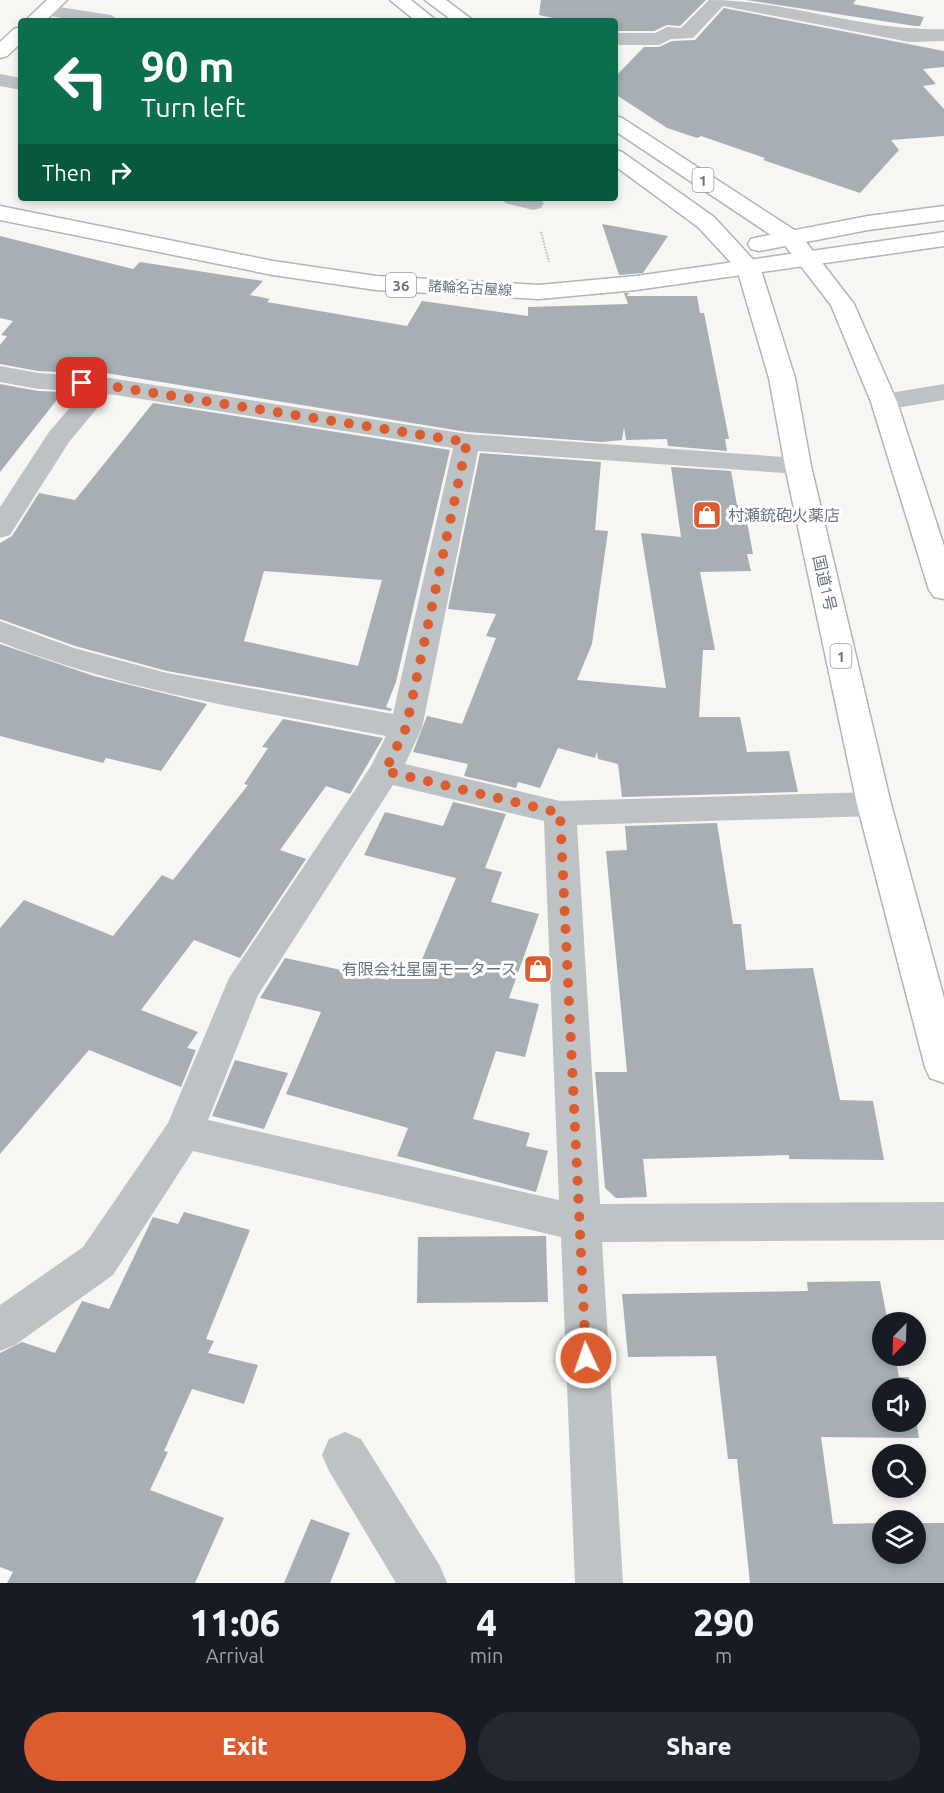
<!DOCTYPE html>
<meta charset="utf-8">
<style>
:root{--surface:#171b24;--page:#242831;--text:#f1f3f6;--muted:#9ea1a6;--accent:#db5c2f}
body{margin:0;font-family:Ubuntu,"Noto Sans JP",sans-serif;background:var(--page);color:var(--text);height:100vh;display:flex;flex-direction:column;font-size:22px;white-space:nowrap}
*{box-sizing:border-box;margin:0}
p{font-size:20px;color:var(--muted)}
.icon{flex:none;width:33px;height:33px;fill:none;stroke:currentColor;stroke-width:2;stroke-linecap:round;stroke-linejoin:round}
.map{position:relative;height:1583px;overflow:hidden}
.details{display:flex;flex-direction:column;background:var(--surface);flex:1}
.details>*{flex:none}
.banner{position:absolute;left:18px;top:18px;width:600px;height:183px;border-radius:6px;box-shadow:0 3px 9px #0003;background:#0b6e4f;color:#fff;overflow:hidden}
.needle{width:39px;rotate:203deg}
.tools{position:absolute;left:872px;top:1312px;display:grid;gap:12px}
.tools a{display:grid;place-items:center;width:54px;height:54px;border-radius:50%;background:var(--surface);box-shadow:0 3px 9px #0003;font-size:30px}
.pin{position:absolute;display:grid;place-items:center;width:51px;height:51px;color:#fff;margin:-26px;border-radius:12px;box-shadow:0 3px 9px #0006}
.me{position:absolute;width:66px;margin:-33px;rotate:357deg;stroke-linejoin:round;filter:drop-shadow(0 0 4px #0008)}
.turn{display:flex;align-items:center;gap:21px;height:126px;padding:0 24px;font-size:27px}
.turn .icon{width:78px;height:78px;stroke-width:2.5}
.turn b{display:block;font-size:42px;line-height:51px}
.then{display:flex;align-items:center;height:57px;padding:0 24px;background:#0003;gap:12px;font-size:22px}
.eta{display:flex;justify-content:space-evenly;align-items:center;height:102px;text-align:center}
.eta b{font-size:36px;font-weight:800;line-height:42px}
.cta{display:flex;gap:12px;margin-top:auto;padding:12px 24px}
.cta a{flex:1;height:69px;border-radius:36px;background:var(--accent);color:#fff;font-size:24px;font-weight:800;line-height:69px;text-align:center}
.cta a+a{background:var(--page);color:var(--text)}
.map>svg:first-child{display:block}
.building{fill:#a7afb4;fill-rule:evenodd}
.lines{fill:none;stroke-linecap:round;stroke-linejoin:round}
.major-casing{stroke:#b1b6ba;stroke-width:3}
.highway-casing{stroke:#b1b5b8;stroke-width:3}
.path{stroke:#b8bbbd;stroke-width:2;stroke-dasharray:1.5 1.5;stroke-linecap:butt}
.minor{fill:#bdc2c5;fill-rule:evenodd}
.major{fill:#fff;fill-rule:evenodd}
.highway{fill:#fff;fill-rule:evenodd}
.route{stroke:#db5c2f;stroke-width:10;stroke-dasharray:0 18}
.labels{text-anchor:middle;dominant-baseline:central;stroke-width:6;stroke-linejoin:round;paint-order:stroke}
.far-street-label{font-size:14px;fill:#677683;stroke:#fff}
.shield{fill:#fff;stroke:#959fa8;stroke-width:1.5}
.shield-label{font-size:15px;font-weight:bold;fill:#677683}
.poi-label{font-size:16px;fill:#677683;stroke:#fff;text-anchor:start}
.street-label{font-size:16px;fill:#677683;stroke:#fff}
</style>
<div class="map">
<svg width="944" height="1583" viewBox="0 0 944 1583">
<rect width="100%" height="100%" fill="#f6f6f3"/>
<g class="building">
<path d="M 541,0 L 706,0 L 680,26 L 667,25 L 654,31 L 615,31 L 615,21 L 568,21 L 539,15 Z"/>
<path d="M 746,0 L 856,0 L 853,4 L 924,17 L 920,26 L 915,26 Z"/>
<path d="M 724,8 L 944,51 L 944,67 L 923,69 L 936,84 L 923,86 L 944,109 L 944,136 L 891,140 L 899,150 L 860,193 L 763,160 L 765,158 L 701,136 L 697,138 L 667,128 L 615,94 L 615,77 L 644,47 L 659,47 L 672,41 L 695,40 Z"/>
<path d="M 602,224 L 668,236 L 643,273 L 619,275 Z"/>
<path d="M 0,236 L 133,269 L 140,262 L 263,281 L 250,295 L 270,299 L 267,302 L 407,326 L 422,301 L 528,316 L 528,307 L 628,304 L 624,293 L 629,293 L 627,296 L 697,296 L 700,313 L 704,313 L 729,439 L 725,439 L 727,451 L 668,446 L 667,439 L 626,440 L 624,427 L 622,440 L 602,442 L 467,432 L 81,369 L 78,373 L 38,371 L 0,364 L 0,345 L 7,336 L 1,335 L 13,321 L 0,318 Z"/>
<path d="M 0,384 L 38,391 L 63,392 L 0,472 Z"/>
<path d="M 153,403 L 450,450 L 396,682 L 386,707 L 392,709 L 391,711 L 167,671 L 75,646 L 0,619 L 0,543 L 12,536 L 39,493 L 75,500 ZM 264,571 L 382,580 L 358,666 L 244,641 Z"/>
<path d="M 480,453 L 601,462 L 595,530 L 608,531 L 592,644 L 577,680 L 666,688 L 641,533 L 681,537 L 671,467 L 731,471 L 737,505 L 744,505 L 753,554 L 747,554 L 751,571 L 700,572 L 715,650 L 703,650 L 699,717 L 740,717 L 747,752 L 789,751 L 798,792 L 622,797 L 618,764 L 598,759 L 597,752 L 595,758 L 558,748 L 540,788 L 518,782 L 516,788 L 464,776 L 468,764 L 413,752 L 427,716 L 462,724 L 496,638 L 486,636 L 496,614 L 448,609 Z"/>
<path d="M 0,644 L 94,676 L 207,704 L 161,771 L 106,758 L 103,763 L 0,736 Z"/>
<path d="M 283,719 L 383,738 L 350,794 L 326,786 L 280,850 L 306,859 L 240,958 L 194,940 L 141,1010 L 198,1032 L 187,1048 L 196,1050 L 181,1087 L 89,1050 L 0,1154 L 0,928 L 24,900 L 113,936 L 162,875 L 173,880 L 248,785 L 244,784 L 268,748 L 262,747 Z"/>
<path d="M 453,802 L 506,814 L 485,868 L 502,872 L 491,902 L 539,914 L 509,998 L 539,1004 L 525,1057 L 496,1051 L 473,1119 L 530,1133 L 526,1146 L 548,1151 L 536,1192 L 397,1156 L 408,1128 L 286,1094 L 321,1012 L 260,998 L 285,958 L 388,980 L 393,965 L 418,969 L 456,878 L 364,855 L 385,812 L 443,826 Z"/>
<path d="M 717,823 L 733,924 L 741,924 L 746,970 L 813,968 L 840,1100 L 873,1101 L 884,1160 L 789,1159 L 789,1155 L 643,1159 L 647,1197 L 616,1198 L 605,1188 L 595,1072 L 627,1072 L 606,851 L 627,850 L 625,826 Z"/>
<path d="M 235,1060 L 288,1073 L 264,1129 L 212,1116 Z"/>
<path d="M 184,1212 L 250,1230 L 206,1339 L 214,1341 L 208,1353 L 258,1365 L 244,1404 L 192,1389 L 164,1451 L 168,1452 L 150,1490 L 224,1518 L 195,1583 L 7,1583 L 13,1572 L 0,1567 L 0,1353 L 22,1342 L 55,1353 L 82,1301 L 109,1309 L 153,1217 L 178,1224 Z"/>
<path d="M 546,1236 L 548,1302 L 417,1303 L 418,1237 Z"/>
<path d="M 880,1281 L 888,1323 L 882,1323 L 882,1356 L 895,1356 L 899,1377 L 909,1377 L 911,1389 L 882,1389 L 882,1422 L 915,1422 L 915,1413 L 919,1438 L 821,1437 L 833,1524 L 882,1523 L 882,1554 L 915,1554 L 915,1523 L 944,1523 L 944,1583 L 750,1583 L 737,1459 L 728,1459 L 716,1356 L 628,1357 L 622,1294 L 808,1291 L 807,1282 Z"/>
<path d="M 311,1519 L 350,1533 L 330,1583 L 284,1583 Z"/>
</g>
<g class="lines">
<g class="major-casing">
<g id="major">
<path d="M 47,0 L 67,0 L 45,21 L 25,21 Z"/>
<path d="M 21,27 L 21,43 L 7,56 L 0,58 L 0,42 L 14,29 Z"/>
<path d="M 0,206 L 273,261 L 376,276 L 539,285 L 636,276 L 944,232 L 944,246 L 636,290 L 539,299 L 376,290 L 273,275 L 0,220 Z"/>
<path d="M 944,206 L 944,220 L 868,230 L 759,251 L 751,249 L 748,244 L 751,239 L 759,237 L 868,216 Z"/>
</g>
</g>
<g class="highway-casing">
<g id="highway">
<path d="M 390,0 L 411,0 L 437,21 L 416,21 Z"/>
<path d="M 425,0 L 446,0 L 474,21 L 453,21 Z"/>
<path d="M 615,116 L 622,118 L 799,233 L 854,304 L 897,402 L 944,546 L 944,599 L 934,597 L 929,590 L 871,402 L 831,305 L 783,243 L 615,131 Z"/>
<path d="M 615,150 L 622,152 L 714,217 L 760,267 L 795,378 L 811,466 L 891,804 L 944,998 L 944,1083 L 930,1078 L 925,1067 L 857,804 L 785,466 L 769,378 L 737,269 L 698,227 L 615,166 Z"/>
</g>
</g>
<path class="path" d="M 541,232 L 549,262"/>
<g class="minor">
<path d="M 709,0 C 788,0 865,32 944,29 L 944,41 L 909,42 L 723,6 L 693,38 L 671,39 L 659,45 L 615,45 L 615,33 L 655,33 L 667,27 L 681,28 Z"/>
<path d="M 46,5 L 111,15 L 120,21 L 78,21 L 40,14 L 37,10 Z"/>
<path d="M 0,74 L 21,78 L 21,90 L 0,86 Z"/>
<path d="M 502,198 L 539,198 L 544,203 L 541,208 L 533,210 L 505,203 Z"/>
<path d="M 0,366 L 38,373 L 103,377 L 467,434 L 798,458 L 808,460 L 811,466 L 808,472 L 798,474 L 478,451 L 422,728 L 405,764 L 560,801 L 874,792 L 886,795 L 891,804 L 886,813 L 874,816 L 577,825 L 600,1204 L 944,1202 L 944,1240 L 602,1242 L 623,1583 L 575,1583 L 561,1237 L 193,1151 L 113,1275 L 15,1345 L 0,1351 L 0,1305 L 83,1247 L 168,1123 L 229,978 L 371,766 L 386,736 C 256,711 124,691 0,642 L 0,621 L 74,648 L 167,673 L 393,714 L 453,448 L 109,394 L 69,442 L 10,535 L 0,538 L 0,507 L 49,432 L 84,391 L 38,389 L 0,382 ZM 393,785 L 544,821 L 559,1200 L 208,1120 L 258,995 Z"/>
<path d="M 944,384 L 944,400 L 884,410 L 875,407 L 871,402 L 875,397 L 884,394 Z"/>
<path d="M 345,1432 L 361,1439 L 440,1566 L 447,1583 L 396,1583 L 329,1471 L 322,1455 L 329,1439 Z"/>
</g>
<use href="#major" class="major"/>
<use href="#highway" class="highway"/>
</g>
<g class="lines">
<path class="route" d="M 82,383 L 103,385 L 467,442 L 406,728 L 385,771 L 560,813 L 586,1358"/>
</g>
<defs>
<g id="shop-square" transform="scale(1.5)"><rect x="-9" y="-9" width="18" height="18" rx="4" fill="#db5c2f" stroke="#fff"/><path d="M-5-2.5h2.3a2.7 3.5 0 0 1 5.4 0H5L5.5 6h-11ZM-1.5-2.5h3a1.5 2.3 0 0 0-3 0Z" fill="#fff"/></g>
</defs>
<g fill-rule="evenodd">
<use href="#shop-square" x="707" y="515"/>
<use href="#shop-square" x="538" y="969"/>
</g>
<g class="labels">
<g class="far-street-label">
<text transform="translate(470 288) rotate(3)">諸輪名古屋線</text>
</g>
<g class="shield">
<rect x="692.5" y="168" width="21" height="24" rx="4.5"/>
<rect x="386" y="273" width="30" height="24" rx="4.5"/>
<rect x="830.5" y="644" width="21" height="24" rx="4.5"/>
</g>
<g class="shield-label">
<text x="703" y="180">1</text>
<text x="401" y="285">36</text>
<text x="841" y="656">1</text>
</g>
<g class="poi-label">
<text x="728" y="515">村瀬銃砲火薬店</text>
<text x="517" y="969" text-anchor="end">有限会社星園モータース</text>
</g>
<g class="street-label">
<text transform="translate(825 583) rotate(77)">国道1号</text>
</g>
</g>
</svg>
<div class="tools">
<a><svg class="needle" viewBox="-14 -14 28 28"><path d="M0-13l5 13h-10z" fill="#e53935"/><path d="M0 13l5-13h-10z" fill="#9ea1a6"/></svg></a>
<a><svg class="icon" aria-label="sound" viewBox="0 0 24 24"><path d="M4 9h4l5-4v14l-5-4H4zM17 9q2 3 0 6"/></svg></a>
<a><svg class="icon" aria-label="search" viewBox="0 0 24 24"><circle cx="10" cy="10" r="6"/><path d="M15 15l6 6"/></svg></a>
<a><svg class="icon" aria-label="layers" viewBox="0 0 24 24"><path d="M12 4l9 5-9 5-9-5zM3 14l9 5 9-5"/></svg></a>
</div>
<div class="pin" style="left:82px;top:383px;background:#d93025"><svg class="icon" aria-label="arrive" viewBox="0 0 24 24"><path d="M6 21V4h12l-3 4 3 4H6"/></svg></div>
<svg class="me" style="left:586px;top:1358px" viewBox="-20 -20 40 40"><circle r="17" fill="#db5c2f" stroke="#fff" stroke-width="3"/><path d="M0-11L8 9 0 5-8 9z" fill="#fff"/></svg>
<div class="banner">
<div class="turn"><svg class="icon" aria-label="left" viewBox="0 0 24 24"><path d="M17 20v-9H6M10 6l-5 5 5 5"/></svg><div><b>90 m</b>Turn left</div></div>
<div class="then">Then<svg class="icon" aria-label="right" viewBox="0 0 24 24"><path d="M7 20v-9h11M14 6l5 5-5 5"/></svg></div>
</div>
</div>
<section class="details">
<div class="eta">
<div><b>11:06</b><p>Arrival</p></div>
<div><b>4</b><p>min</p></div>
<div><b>290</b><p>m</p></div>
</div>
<div class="cta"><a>Exit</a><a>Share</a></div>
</section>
